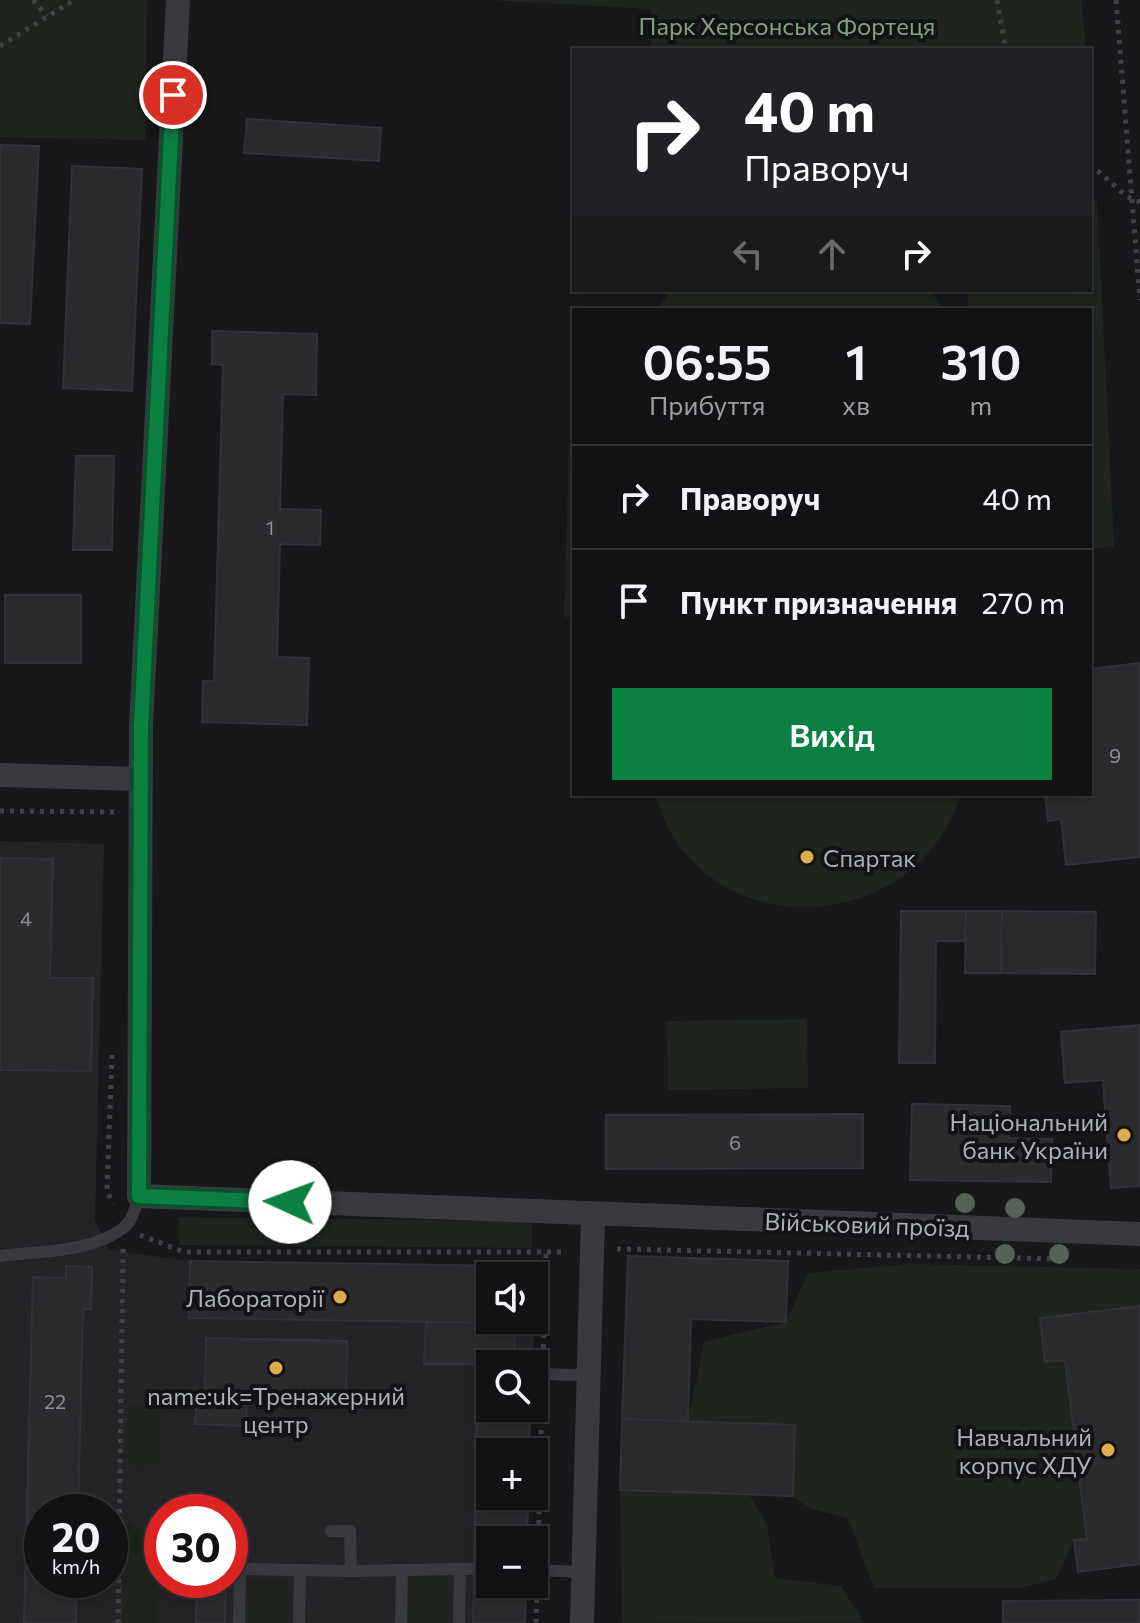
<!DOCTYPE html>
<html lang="uk">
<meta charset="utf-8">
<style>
:root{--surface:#121214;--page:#1b1b1d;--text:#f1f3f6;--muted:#9c9ea0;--line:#313234;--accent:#0b8043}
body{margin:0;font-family:Commissioner,sans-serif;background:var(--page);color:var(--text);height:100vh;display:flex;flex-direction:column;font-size:30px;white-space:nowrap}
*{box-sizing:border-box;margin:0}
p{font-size:26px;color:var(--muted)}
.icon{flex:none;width:44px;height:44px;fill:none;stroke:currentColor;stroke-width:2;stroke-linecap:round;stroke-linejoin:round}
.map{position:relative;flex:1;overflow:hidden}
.side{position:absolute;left:572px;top:308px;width:520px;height:488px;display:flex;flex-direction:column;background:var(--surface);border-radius:0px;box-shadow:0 4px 12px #0003,0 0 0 2px var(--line)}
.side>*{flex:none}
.top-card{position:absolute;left:572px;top:48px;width:520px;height:244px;border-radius:0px;box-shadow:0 4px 12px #0003,0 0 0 2px var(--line);background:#202124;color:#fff;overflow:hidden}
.buttons{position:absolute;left:476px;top:1262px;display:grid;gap:16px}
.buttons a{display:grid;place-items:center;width:72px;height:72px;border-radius:0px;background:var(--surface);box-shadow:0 4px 12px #0003,0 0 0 2px var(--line);font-size:40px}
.speed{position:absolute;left:24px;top:1494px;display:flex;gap:16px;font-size:40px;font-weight:700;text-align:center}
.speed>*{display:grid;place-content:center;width:104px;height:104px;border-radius:50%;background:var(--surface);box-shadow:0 4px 12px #0003,0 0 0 2px var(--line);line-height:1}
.speed small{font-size:20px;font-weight:400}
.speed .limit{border:12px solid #d22;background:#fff;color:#111}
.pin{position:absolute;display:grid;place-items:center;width:68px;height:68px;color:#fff;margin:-34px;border:4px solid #fff;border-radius:50%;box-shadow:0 2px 8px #0007}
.me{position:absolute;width:88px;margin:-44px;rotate:272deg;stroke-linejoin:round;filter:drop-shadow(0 0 6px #0008)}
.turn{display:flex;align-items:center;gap:28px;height:168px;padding:0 40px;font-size:36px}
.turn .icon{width:104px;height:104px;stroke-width:2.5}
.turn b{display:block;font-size:56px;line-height:68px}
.lanes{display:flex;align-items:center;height:76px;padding:0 40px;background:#0003;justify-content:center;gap:40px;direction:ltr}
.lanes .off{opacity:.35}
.eta{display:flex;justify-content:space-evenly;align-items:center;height:136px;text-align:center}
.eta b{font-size:48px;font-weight:600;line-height:56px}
.button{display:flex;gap:16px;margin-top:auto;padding:16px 40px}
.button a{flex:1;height:92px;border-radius:0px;background:var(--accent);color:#fff;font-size:32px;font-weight:600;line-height:92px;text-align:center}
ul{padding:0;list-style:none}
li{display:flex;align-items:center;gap:24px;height:104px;padding:0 40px;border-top:2px solid var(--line)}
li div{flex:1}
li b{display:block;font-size:30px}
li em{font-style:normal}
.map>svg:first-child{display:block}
.built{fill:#242427;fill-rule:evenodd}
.green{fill:#1f241f}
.building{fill:#2b2b2e;stroke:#323236;stroke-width:2}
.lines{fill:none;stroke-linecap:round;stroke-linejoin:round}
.path{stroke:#404145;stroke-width:5;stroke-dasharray:4 6;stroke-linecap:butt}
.service{stroke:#3a3a3e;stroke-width:12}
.minor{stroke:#3a3a3e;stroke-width:24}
.tree{fill:#546356}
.route-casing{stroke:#07532c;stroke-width:20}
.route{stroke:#0b8043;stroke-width:14}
.poi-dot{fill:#ddad4d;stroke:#131315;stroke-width:3}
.labels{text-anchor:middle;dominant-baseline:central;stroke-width:8;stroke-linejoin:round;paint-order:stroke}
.number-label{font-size:20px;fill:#8b8e95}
.park-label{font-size:24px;fill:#85a187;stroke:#131315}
.poi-label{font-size:24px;fill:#acb0b8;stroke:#131315;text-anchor:end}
.street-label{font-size:24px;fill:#acb0b8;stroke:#131315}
</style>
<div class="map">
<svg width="1140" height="1623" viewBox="0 0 1140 1623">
<rect width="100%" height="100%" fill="#18181a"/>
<path class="built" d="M 0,841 L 104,844 L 95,1220 L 109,1250 L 190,1261 L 536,1267 L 533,1364 L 490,1364 L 490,1584 L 526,1584 L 525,1623 L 0,1623 ZM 490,1276 L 534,1276 L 534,1320 L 490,1320 ZM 42,1512 L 110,1512 L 110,1580 L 42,1580 ZM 162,1512 L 230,1512 L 230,1580 L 162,1580 Z"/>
<g class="green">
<path d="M 0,0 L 147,0 L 145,140 L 0,137 Z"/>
<path d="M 489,0 L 1081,0 L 1086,50 L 650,50 L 650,9 Z"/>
<path d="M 1090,199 L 1097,199 L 1114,547 L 1090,548 L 1090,310 L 968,310 L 968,290 L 1090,290 Z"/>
<path d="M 670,290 L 931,290 L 943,310 L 658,310 Z"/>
<path d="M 569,446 L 574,446 L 574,617 L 564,617 Z"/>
<path d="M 655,794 L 961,794 C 916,942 696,947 655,794 Z"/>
<path d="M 807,1019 L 808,1088 L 668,1090 L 667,1021 Z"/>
<path d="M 179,1217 L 532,1221 L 532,1248 L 179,1245 Z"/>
<path d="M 909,1264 L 1140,1269 L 1140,1306 L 1040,1318 L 1045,1362 L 1065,1360 L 1087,1539 L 1074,1541 L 1056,1579 L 1019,1588 L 874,1588 L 848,1518 L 809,1508 L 793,1496 L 795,1425 L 688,1421 L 704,1342 L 786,1322 L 808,1273 Z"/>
<path d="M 159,1404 L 160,1457 L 140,1471 L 124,1455 L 129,1405 Z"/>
<path d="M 620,1490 L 749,1494 L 767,1525 L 775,1578 L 841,1586 L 864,1622 L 622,1623 Z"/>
<path d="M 125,1521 L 155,1539 L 156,1623 L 123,1623 Z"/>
<path d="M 408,1576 L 447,1577 L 446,1623 L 406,1623 Z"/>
<path d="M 248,1580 L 288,1580 L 287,1623 L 247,1623 Z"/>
</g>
<g class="building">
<path d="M 247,119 L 381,128 L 379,161 L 244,153 Z"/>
<path d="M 0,145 L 39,146 L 30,324 L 0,323 Z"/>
<path d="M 72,166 L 142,169 L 132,391 L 63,388 Z"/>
<path d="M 212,331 L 317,334 L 316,395 L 283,394 L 280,509 L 321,510 L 320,545 L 280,544 L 277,657 L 309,658 L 307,725 L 202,722 L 203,681 L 214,681 L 223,365 L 212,364 Z"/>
<path d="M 76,456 L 114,456 L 112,550 L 73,550 Z"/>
<rect x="5" y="595" width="76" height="68"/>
<path d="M 1140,663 L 1140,857 L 1066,865 L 1061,819 L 1048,821 L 1045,794 L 1090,794 L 1090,669 Z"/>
<path d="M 0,858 L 53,859 L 50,978 L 93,978 L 91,1071 L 0,1070 Z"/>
<path d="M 901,911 L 966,911 L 965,941 L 936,941 L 935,1063 L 899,1063 Z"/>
<path d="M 966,911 L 1002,911 L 1001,973 L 965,973 Z"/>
<path d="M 1002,911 L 1096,912 L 1095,974 L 1001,973 Z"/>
<path d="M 1140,1025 L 1140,1186 L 1111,1188 L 1103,1080 L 1065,1083 L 1061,1032 Z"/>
<path d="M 912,1104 L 1010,1106 L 1009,1138 L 1052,1139 L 1051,1182 L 910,1180 Z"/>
<path d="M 863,1114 L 863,1168 L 606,1169 L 606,1115 Z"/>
<path d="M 628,1256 L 788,1261 L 786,1322 L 691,1319 L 688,1421 L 622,1419 Z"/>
<path d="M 190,1261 L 515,1266 L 515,1276 L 490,1276 L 490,1320 L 515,1320 L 515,1323 L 189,1318 Z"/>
<path d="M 66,1266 L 92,1267 L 91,1309 L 83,1309 L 78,1512 L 42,1512 L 42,1580 L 77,1580 L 76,1623 L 24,1623 L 33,1277 L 66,1278 Z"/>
<path d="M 1140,1306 L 1140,1564 L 1078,1572 L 1074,1540 L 1087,1539 L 1065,1360 L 1045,1362 L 1040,1318 Z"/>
<path d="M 426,1322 L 515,1323 L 514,1364 L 424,1364 Z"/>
<path d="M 206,1338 L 347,1341 L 346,1398 L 205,1395 Z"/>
<path d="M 197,1396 L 247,1396 L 246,1426 L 195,1424 Z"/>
<path d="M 477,1400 L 490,1400 L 490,1408 L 530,1408 L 529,1452 L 490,1452 L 490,1496 L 528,1496 L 527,1540 L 490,1540 L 490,1584 L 526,1584 L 525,1623 L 473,1623 Z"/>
<path d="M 622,1419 L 795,1425 L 793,1496 L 620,1490 Z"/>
<path d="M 197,1580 L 226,1580 L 225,1623 L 196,1623 Z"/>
<path d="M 1140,1600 L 1140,1623 L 1003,1623 L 1003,1601 Z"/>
</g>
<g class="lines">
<g class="path">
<path d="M 33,0 L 47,16"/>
<path d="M 997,0 L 1006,50"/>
<path d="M 1116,0 L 1140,300"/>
<path d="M 0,46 L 74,0"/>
<path d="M 1090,164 L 1126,196 L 1140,202"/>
<path d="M 0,811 L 116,812"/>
<path d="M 112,1055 L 107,1191 L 113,1204"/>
<path d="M 140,1235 L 184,1252 L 567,1252"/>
<path d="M 617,1249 L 1063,1259"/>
<path d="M 543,1358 L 546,1253"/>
<path d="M 538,1554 L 542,1392"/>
<path d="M 118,1623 L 123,1248"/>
<path d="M 536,1623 L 537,1588"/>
</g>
<g class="service">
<path d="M 0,1256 C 39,1251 89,1253 122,1229 C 133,1221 135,1208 139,1196"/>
<path d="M 534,1374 L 587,1375"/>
<path d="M 331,1531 L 350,1531 L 351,1571 L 460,1569"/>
<path d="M 534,1570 L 583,1572"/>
<path d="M 239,1623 L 240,1569 L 351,1571"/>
<path d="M 299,1623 L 300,1571"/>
<path d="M 401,1623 L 402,1570"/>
<path d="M 459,1623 L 460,1569 L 490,1569"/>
</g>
<g class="minor">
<path d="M 178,0 L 141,726 L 139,1196 L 1140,1234"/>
<path d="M 0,775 L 140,779"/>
<path d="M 582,1623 L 593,1215"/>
</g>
</g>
<g class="tree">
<circle cx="965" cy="1203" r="10"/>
<circle cx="1015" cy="1208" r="10"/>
<circle cx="1005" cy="1254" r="10"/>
<circle cx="1059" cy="1254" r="10"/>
</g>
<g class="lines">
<g class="route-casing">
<path id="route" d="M 173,95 L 141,726 L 139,1196 L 290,1202"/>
</g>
<use href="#route" class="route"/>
</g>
<g class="poi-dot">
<circle cx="807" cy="857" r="8"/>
<circle cx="1124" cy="1135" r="8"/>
<circle cx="340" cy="1297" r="8"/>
<circle cx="276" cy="1368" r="8"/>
<circle cx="1108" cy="1450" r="8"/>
</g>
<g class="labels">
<g class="number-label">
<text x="270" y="527">1</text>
<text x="1115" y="755">9</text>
<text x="26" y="918">4</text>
<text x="735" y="1142">6</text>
<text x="55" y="1401">22</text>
</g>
<g class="park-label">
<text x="787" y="25">Парк Херсонська Фортеця</text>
</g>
<g class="poi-label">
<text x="823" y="857" text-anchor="start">Спартак</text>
<text x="1108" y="1121">Національний<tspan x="1108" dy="28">банк України</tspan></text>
<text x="324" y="1297">Лабораторії</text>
<text x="276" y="1395" text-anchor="middle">name:uk=Тренажерний<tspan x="276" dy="28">центр</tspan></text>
<text x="1092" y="1436">Навчальний<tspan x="1092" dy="28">корпус ХДУ</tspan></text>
</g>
<g class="street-label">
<text transform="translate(867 1224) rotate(2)">Військовий проїзд</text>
</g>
</g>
</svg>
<div class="buttons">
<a><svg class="icon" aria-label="sound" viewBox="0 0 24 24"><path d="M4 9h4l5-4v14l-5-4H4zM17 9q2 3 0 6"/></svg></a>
<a><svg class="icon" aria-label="search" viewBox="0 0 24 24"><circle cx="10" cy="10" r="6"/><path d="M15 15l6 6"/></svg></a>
<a>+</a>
<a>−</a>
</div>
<div class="speed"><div>20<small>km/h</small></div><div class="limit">30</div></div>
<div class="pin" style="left:173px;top:95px;background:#d93025"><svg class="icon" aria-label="arrive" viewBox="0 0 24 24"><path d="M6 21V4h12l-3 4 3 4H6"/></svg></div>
<svg class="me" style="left:290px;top:1202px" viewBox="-20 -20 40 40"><circle r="19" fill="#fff"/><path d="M0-13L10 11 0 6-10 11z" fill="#0b8043"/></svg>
<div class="top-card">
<div class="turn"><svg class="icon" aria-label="right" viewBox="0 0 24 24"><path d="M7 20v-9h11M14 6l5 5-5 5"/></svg><div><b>40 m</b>Праворуч</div></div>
<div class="lanes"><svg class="icon off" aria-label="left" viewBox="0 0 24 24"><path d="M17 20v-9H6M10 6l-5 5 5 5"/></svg><svg class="icon off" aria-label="ahead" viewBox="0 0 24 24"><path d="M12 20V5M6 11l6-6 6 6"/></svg><svg class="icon" aria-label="right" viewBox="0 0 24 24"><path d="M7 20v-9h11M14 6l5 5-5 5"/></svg></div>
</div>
<section class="side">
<div class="eta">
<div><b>06:55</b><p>Прибуття</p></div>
<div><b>1</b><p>хв</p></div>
<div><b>310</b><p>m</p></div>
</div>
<ul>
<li><svg class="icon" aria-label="right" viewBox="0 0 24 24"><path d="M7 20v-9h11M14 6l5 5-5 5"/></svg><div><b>Праворуч</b></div><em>40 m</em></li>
<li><svg class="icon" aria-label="arrive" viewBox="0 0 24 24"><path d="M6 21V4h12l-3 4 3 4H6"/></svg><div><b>Пункт призначення</b></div><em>270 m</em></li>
</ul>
<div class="button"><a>Вихід</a></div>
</section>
</div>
